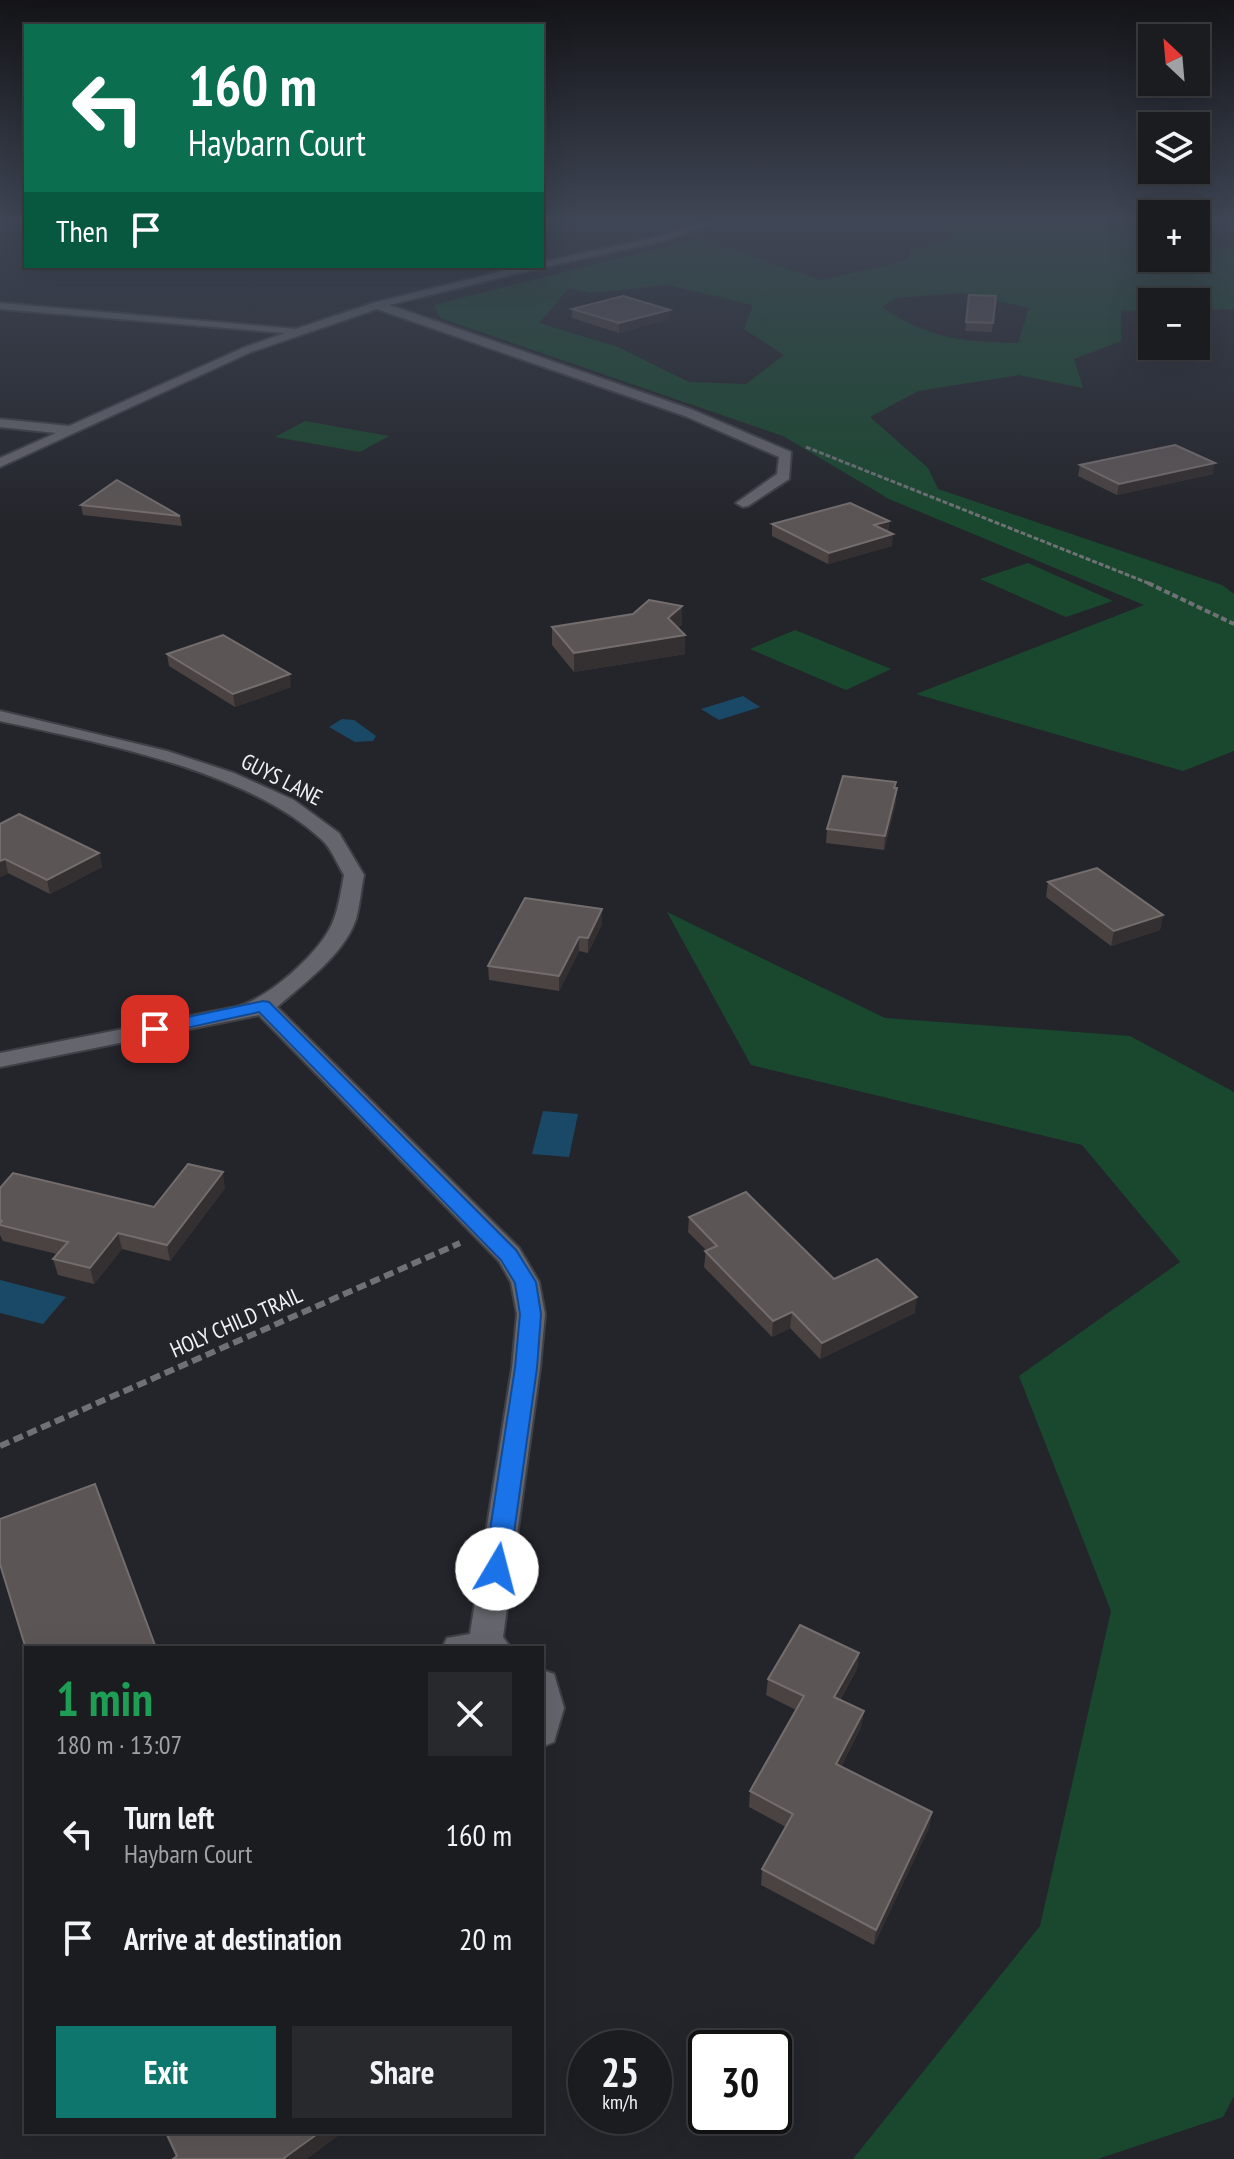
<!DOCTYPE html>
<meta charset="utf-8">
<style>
:root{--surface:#1b1c20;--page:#28292d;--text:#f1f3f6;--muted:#a0a1a5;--line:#393a3e;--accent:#0f766e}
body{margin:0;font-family:"PT Sans Narrow",sans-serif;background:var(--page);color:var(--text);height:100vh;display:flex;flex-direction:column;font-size:30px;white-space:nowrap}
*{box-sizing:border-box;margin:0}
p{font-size:26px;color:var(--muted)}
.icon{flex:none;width:44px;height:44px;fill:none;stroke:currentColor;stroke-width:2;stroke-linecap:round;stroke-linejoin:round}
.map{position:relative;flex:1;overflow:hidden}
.drawer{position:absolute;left:24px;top:1646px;width:520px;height:488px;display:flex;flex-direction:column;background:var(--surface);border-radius:0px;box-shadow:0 8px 32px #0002,0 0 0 2px var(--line)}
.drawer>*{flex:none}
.guide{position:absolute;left:24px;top:24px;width:520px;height:244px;border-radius:0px;box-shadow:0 8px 32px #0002,0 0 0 2px var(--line);background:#0b6e4f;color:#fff;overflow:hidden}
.needle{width:52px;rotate:334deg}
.buttons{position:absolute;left:1138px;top:24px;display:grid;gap:16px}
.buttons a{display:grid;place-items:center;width:72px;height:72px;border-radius:0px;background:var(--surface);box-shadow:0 8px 32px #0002,0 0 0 2px var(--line);font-size:40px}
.speed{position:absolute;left:568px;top:2030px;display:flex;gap:16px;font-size:40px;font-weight:700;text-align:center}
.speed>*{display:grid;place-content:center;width:104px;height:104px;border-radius:50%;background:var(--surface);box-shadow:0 8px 32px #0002,0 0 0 2px var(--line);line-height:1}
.speed small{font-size:20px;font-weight:400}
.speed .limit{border:4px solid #111;border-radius:12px;background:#fff;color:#111}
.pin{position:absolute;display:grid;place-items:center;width:68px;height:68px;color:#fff;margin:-34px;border-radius:16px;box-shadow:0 4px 12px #0006}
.me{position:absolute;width:88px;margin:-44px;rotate:8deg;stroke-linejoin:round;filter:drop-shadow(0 0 6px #0008)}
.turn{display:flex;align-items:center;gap:28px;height:168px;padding:0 32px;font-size:36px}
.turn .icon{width:104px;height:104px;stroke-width:2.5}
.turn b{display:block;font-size:56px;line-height:68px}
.then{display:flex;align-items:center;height:76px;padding:0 32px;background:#0003;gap:16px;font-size:30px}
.round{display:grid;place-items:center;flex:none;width:84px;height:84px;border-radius:0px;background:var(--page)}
.overview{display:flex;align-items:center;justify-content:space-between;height:136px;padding:0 32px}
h1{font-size:48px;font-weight:700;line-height:60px;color:#1e9e55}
.action{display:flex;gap:16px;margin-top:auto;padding:16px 32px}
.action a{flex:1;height:92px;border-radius:0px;background:var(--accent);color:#fff;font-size:32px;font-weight:700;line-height:92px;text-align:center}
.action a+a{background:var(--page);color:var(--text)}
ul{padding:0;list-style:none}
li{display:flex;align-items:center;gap:24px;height:104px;padding:0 32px}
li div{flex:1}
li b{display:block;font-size:30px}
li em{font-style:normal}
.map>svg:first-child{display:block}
.green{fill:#19482e;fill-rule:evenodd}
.water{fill:#1a4967}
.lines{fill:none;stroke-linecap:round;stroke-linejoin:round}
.minor-casing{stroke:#3f4046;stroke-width:4}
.path-far2{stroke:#707176;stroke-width:3;stroke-dasharray:5 2;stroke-linecap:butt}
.path-far1{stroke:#707176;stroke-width:4;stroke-dasharray:6 3;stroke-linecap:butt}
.path{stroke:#707176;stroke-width:6;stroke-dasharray:10 5;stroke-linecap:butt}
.minor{fill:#65656d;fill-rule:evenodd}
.wall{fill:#4b4242}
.shaded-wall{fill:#342f30}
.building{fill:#5c5555;stroke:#746d6e;stroke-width:2}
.route{fill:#1a73e8;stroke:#114b97;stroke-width:2}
.labels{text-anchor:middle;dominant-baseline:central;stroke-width:8;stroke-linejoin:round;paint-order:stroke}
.street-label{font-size:22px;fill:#f1f1f6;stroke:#24252b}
</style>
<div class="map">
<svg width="1234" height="2159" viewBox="0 0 1234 2159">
<rect width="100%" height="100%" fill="#24252b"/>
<g class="green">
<path d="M 942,222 L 1027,226 L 1029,222 L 1141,222 L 1152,226 L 1152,258 L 1196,258 L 1196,240 L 1224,249 L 1234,247 L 1234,309 L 1196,310 L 1196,302 L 1152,302 L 1152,310 L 1121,311 L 1121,341 L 1074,359 L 1083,388 L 1019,375 L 918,391 L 870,417 L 928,468 L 938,489 L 1222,585 L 1234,594 L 1234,751 L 1183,771 L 916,694 L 1144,605 L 889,499 L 783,436 L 440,318 L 434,305 L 699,238 L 821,280 L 908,260 L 911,250 L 954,239 ZM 668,285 L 753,305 L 744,329 L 784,355 L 746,384 L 689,382 L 618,347 L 539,323 L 569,288 L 592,293 ZM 961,293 L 1029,308 L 1018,343 C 962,341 931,340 882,307 L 896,298 Z"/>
<path d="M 305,421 L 389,436 L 360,452 L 275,437 Z"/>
<path d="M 1028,563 L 1113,601 L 1066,617 L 980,579 Z"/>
<path d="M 795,630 L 891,669 L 846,690 L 750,649 Z"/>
<path d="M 667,912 L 885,1018 L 1130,1036 L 1234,1092 L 1234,2096 L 1223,2117 L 1098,2159 L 853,2159 L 1040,1926 L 1111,1611 L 1019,1376 L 1180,1262 L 1082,1145 L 751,1065 Z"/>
</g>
<g class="water">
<path d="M 743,696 L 760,707 L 719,720 L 701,709 Z"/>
<path d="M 342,719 L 354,720 L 376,736 L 373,741 L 355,742 L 329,727 Z"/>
<path d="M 543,1111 L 578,1114 L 569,1157 L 532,1154 Z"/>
<path d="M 0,1280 L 66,1297 L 43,1324 L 0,1313 Z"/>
</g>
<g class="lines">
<g class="minor-casing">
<g id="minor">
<path d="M 700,222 L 714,222 L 668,240 L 540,268 L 389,305 L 693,410 L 791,452 L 789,479 L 748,506 L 743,507 L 736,503 L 777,474 L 779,457 L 685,416 L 377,309 L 251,352 L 0,467 L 0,458 L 56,433 L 0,427 L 0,419 L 69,426 L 243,348 L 285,333 L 0,309 L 0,303 L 296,329 L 373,303 L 523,266 L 542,266 L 542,262 L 662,236 Z"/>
<path d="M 0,711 L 167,751 L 234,773 L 294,800 L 339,833 L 364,875 C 361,889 360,905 356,919 C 344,955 304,983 277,1007 L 519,1248 L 539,1282 L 545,1314 L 540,1368 L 503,1637 L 511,1648 L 442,1648 L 447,1638 L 470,1634 L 512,1368 L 517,1314 L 511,1282 L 499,1261 L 259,1015 L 0,1067 L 0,1053 L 236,1007 C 268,999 323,951 334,919 C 339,906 341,890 344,875 C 337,864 331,847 321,839 C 245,769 99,743 0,721 Z"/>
<path d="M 542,1670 L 554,1674 L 564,1708 L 554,1742 L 542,1747 Z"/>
</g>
</g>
<path class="path-far2" d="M 806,447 L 1153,585"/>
<path class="path-far1" d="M 1148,583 L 1234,624"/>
<path class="path" d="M 0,1446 L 460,1243"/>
<use href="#minor" class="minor"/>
</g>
<g class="wall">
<path d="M 969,295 L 996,296 L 992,332 L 965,331 Z"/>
<path d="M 572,309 L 670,319 L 619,333 L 572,318 Z"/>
<path d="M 1080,465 L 1213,474 L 1117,495 L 1078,476 Z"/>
<path d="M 81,505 L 180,516 L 182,526 L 83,515 Z"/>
<path d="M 889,521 L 888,532 L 892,546 L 828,564 L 772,536 L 772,524 Z"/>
<path d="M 682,606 L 682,624 L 678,628 L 685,635 L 685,654 L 574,672 L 552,645 L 552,627 Z"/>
<path d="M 167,654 L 291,687 L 235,707 L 169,666 Z"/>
<path d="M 895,788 L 896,802 L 884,850 L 826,843 L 827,829 Z"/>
<path d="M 0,824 L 99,853 L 102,867 L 50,894 L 8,873 L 0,877 Z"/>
<path d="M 1048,882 L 1163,915 L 1160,930 L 1111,946 L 1046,897 Z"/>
<path d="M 602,924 L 588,953 L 579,951 L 559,991 L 489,980 L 488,966 Z"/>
<path d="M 0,1188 L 154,1207 L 225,1188 L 170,1261 L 122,1249 L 94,1284 L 58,1275 L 53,1259 L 57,1254 L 3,1241 L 0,1235 Z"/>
<path d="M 689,1217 L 834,1279 L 915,1313 L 820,1359 L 790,1328 L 772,1337 L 704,1267 L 706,1250 L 688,1232 Z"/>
<path d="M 859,1653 L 857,1669 L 840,1700 L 864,1711 L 861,1727 L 841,1767 L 932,1812 L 929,1828 L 874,1945 L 761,1885 L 762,1869 L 786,1827 L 749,1807 L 750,1791 L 796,1710 L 766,1695 L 768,1679 Z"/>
<path d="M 164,2132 L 343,2132 L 306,2159 L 176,2157 Z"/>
</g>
<g class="shaded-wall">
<path d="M 670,310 L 670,319 L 619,333 L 619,323 Z"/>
<path d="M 1215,463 L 1213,474 L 1117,495 L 1119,484 Z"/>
<path d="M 889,521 L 887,533 L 874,525 Z"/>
<path d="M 893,534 L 892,546 L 828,564 L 829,553 Z"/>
<path d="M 682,606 L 682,624 L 668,636 L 668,618 Z"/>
<path d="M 685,635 L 685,654 L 574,672 L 574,653 Z"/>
<path d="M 290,674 L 291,687 L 235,707 L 233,694 Z"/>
<path d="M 897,788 L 896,802 L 884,850 L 885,836 Z"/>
<path d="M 99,853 L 102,867 L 50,894 L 47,880 Z"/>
<path d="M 5,859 L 8,873 L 0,877 L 0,861 Z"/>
<path d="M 602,909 L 602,924 L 588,953 L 588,938 Z"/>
<path d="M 1163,915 L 1160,930 L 1111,946 L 1114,931 Z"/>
<path d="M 579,937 L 579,951 L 559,991 L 559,976 Z"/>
<path d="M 223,1172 L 225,1188 L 170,1261 L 167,1245 Z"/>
<path d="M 118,1233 L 122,1249 L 94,1284 L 90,1268 Z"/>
<path d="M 917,1297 L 915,1313 L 820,1359 L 822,1343 Z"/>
<path d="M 792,1312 L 790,1328 L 772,1337 L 773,1321 Z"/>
<path d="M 859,1653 L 857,1669 L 832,1713 L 834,1697 Z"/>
<path d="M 864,1711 L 861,1727 L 834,1780 L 836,1764 Z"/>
<path d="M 932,1812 L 929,1828 L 874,1945 L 876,1930 Z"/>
<path d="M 320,2132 L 343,2132 L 306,2159 L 284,2159 L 284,2158 Z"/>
</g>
<g class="building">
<path d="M 969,295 L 996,296 L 993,323 L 966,322 Z"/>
<path d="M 623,296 L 670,310 L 619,323 L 572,309 Z"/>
<path d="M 1175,445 L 1215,463 L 1119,484 L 1080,465 Z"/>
<path d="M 117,480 L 180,516 L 81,505 Z"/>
<path d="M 850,503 L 889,521 L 874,525 L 893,534 L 829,553 L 772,524 Z"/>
<path d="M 649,600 L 682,606 L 668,618 L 685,635 L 574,653 L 552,627 L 633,614 Z"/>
<path d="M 223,635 L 290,674 L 233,694 L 167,654 Z"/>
<path d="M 843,776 L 896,782 L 894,788 L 897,788 L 885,836 L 827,829 Z"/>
<path d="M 19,814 L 99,853 L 47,880 L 5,859 L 0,861 L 0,824 Z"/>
<path d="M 1097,868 L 1163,915 L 1114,931 L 1048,882 Z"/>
<path d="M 525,898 L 602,909 L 588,938 L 579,937 L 559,976 L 488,966 Z"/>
<path d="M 188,1164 L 223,1172 L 167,1245 L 118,1233 L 90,1268 L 53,1259 L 68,1242 L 0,1225 L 0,1223 L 2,1221 L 0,1220 L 0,1188 L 13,1173 L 154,1207 Z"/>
<path d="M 746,1192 L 834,1279 L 877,1259 L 917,1297 L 822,1343 L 792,1312 L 773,1321 L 705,1251 L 717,1246 L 689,1217 Z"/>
<path d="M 95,1484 L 156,1648 L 26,1649 L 0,1564 L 0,1519 Z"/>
<path d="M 800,1625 L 859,1653 L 834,1697 L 864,1711 L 836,1764 L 932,1812 L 876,1930 L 762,1869 L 793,1814 L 750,1791 L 804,1696 L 768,1679 Z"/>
<path d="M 166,2132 L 320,2132 L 284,2158 L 285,2159 L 173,2159 L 177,2156 Z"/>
</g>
<linearGradient id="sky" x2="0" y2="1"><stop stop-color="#141418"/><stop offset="0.42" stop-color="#3f4655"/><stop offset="1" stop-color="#3f4655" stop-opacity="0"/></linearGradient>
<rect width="1234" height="525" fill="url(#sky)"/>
<path class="route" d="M 263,1001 L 269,1002 L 516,1250 L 536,1282 L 541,1314 L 537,1368 L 509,1569 L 505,1576 L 497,1579 L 488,1576 L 484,1569 L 515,1368 L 520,1314 L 515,1283 L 501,1260 L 259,1012 L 155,1035 L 146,1029 L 155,1024 Z"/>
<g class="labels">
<g class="street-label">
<text transform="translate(282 779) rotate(27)">GUYS LANE</text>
<text transform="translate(236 1322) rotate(-24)">HOLY CHILD TRAIL</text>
</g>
</g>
</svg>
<div class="buttons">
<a><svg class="needle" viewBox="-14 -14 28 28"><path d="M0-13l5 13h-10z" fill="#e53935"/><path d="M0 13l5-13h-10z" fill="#a0a1a5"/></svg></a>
<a><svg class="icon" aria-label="layers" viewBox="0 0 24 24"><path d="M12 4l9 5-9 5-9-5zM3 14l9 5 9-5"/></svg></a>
<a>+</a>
<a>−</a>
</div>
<div class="speed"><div>25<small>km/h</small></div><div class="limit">30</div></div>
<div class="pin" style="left:155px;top:1029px;background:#d93025"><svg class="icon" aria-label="arrive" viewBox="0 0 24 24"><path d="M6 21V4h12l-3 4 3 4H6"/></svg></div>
<svg class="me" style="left:497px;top:1569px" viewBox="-20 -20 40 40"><circle r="19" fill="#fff"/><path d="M0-13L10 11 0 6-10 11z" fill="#1a73e8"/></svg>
<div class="guide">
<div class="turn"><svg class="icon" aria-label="left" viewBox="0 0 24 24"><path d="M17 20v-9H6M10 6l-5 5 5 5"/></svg><div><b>160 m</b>Haybarn Court</div></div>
<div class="then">Then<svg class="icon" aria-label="arrive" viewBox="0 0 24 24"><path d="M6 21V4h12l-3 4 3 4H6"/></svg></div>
</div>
<section class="drawer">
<div class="overview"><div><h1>1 min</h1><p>180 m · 13:07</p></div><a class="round"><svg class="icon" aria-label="close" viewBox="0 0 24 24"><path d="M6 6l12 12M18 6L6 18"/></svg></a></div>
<ul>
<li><svg class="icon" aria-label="left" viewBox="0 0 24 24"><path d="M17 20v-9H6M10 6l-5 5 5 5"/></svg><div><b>Turn left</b><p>Haybarn Court</p></div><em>160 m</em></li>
<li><svg class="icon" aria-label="arrive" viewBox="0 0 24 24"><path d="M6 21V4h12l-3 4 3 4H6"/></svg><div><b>Arrive at destination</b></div><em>20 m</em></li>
</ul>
<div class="action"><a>Exit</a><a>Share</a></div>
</section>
</div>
